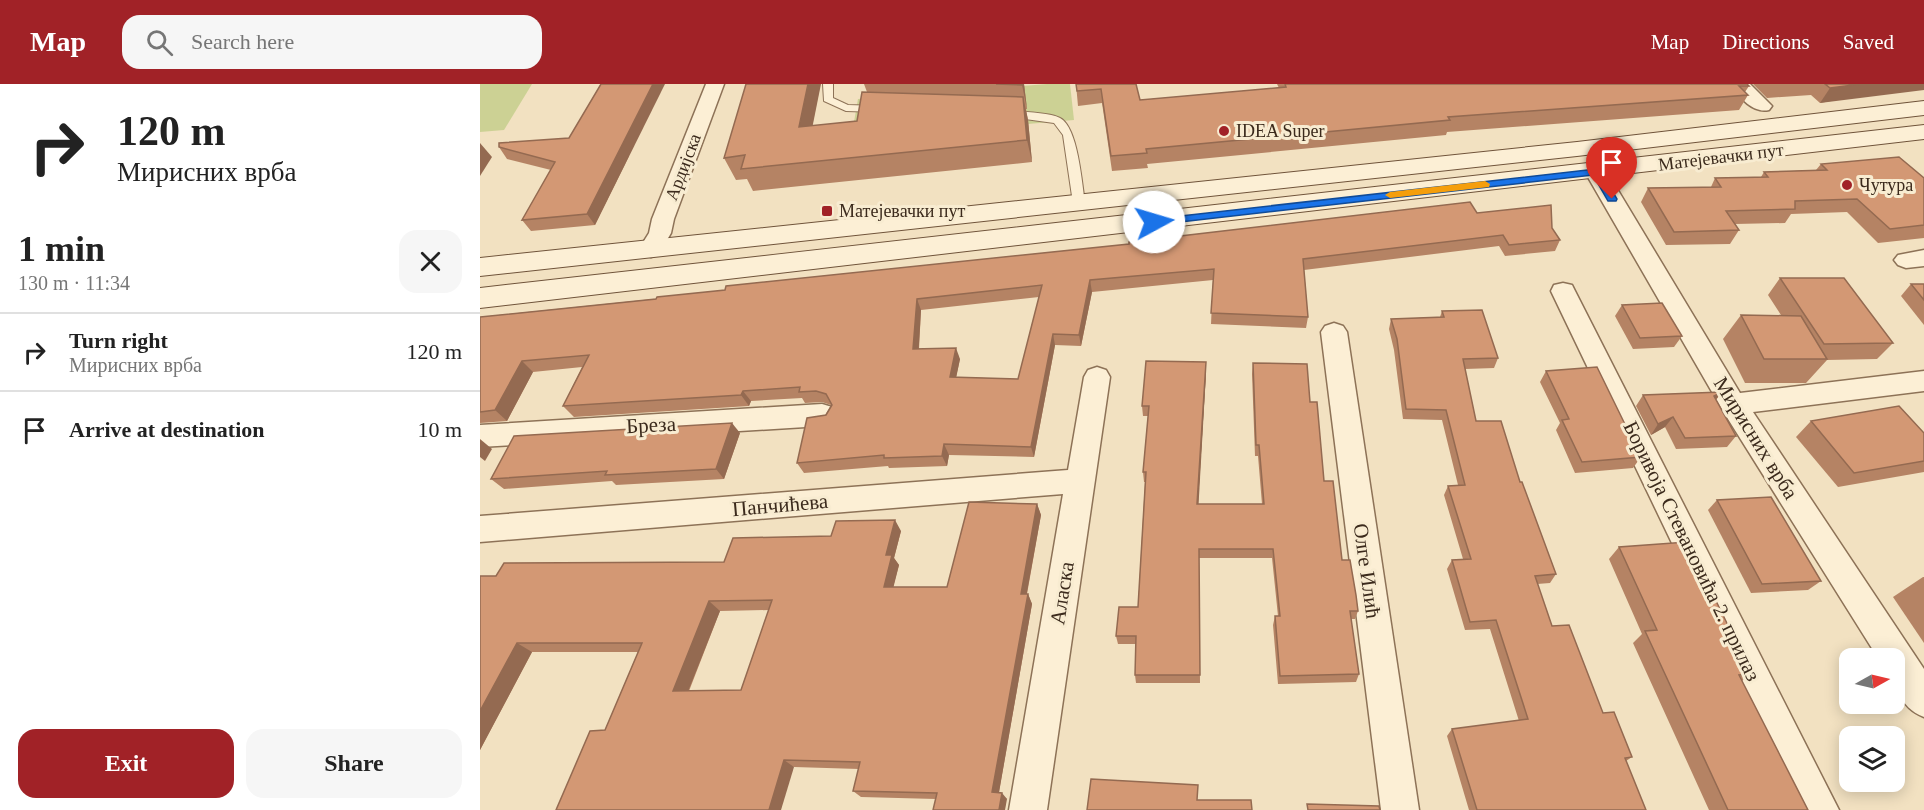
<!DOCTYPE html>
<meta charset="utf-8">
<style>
:root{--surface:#fff;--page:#f6f6f6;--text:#222;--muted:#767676;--line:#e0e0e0;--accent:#a12227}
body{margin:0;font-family:Georgia,serif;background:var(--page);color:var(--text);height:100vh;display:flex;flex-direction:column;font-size:22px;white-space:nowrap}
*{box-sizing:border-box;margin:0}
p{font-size:20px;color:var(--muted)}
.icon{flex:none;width:33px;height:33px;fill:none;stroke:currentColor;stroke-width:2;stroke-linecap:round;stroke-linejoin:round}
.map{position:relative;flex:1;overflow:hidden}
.sheet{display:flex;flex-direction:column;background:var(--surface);width:480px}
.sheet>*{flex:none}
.guide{background:#fff;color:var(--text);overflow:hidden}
.needle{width:39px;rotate:82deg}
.fabs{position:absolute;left:1359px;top:564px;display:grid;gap:12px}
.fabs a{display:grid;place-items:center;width:66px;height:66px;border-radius:12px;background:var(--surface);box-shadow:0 3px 15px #0003;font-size:30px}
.pin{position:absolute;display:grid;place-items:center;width:51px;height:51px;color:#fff;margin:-62px -26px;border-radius:50% 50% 50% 0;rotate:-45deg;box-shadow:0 0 6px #0007}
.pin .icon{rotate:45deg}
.me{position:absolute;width:66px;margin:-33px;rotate:84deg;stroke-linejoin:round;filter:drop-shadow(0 0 4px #0008)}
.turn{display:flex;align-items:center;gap:21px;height:126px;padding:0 18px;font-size:27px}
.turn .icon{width:78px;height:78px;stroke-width:2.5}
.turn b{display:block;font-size:42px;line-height:51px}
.round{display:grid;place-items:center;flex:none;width:63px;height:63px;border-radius:18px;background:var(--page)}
.overview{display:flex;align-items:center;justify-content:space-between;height:102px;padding:0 18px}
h1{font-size:36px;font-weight:700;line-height:45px}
.primary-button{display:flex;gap:12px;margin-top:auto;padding:12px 18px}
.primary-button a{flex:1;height:69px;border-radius:18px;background:var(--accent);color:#fff;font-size:24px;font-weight:700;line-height:69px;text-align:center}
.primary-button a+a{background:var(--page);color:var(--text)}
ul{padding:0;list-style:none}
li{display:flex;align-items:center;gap:18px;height:78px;padding:0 18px;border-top:2px solid var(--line)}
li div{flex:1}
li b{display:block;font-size:22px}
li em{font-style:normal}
header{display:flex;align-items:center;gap:36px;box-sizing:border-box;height:84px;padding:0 30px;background:var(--accent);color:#fff}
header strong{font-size:28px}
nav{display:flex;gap:33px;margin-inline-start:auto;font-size:21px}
.search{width:420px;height:54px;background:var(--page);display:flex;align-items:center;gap:15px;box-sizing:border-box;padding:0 21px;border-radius:18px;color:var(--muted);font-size:22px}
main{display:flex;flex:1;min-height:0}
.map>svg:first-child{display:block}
.green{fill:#ccd194}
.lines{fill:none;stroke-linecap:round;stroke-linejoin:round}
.service-casing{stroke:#8d7257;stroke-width:2}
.minor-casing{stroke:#8d7257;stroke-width:3}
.secondary-casing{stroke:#6f533a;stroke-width:2}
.service{fill:#fcefd5;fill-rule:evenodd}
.minor{fill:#fcefd5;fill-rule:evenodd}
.secondary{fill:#fcefd5;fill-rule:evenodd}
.wall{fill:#b58364;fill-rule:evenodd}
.shaded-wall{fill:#946a51}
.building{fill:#d39874;stroke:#946a51;stroke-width:1.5;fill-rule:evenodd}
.route{fill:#1a73e8;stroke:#114b97;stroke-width:1.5}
.slow{fill:#f59e0b}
.poi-dot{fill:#a12227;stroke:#f8ecd1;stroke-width:2}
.labels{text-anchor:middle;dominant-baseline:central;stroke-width:6;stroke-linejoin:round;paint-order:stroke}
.far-poi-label{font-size:18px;fill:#3b2a1c;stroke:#f8ecd1;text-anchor:start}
.far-street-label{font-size:18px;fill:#3b2a1c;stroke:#f8ecd1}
.street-label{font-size:21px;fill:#3b2a1c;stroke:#f8ecd1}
</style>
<header>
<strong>Map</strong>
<div class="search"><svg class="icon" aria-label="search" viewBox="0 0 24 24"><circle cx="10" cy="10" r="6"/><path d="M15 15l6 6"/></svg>Search here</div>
<nav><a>Map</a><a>Directions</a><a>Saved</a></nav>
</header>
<main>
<section class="sheet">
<div class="guide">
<div class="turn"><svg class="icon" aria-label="right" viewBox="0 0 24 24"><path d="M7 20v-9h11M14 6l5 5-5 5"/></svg><div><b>120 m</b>Мирисних врба</div></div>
</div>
<div class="overview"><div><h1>1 min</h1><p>130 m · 11:34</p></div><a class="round"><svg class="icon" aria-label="close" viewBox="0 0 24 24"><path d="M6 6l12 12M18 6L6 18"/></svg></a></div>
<ul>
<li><svg class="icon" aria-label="right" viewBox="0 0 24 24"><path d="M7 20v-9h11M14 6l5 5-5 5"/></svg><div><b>Turn right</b><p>Мирисних врба</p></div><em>120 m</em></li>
<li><svg class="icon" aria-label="arrive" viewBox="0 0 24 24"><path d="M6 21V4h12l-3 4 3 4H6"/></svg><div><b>Arrive at destination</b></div><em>10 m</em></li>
</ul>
<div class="primary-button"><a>Exit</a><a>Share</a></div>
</section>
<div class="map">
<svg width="1444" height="726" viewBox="0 0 1444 726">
<rect width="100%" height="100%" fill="#f2e1c1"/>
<g class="green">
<path d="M 0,0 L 52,0 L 24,46 L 0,48 Z"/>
<path d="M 567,0 L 590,0 L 594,36 L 371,55 L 378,15 Z"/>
</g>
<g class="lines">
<g class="service-casing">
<g id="service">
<path d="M 343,0 L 353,0 L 353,14 L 368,21 L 399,22 L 404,25 L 399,28 L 366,27 L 344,17 Z"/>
<path d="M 528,27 C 541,28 569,28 580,34 C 598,43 602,100 605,119 L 603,122 L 595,122 L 593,119 L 583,51 L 574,39 L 524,32 L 524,28 Z"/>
</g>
</g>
<g class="minor-casing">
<g id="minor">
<path d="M 226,0 L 244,0 L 194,135 L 191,149 L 179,170 L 171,173 L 163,170 L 159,165 L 169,149 L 172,135 Z"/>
<path d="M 1250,0 L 1270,0 L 1292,22 L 1289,26 C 1273,30 1258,12 1250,0 Z"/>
<path d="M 1116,82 L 1123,84 L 1127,88 L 1260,309 L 1444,287 L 1444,307 L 1273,328 L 1444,585 L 1444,633 C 1418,623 1414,600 1414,574 L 1398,574 L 1243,327 L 1105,88 L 1109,84 Z"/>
<path d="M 1444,166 L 1444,182 L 1426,184 L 1418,181 L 1414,176 L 1418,171 Z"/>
<path d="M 1083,199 L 1092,201 L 1095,207 L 1359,726 L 1320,726 L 1071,207 L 1074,201 Z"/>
<path d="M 854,239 L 863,242 L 867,248 L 939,726 L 901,726 L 841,248 L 845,242 Z"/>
<path d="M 617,283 L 626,286 L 630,293 L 567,726 L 529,726 L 583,410 L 0,458 L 0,432 L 588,386 L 604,293 L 608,286 Z"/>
<path d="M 342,320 L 352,323 L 356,331 L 352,339 L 342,342 L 0,363 L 0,341 Z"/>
</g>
</g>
<g class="secondary-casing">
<g id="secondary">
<path d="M 1444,17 L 1444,31 L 1097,72 L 0,192 L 0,174 L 1097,58 Z"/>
<path d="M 1444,41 L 1444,55 L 0,224 L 0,204 Z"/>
</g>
</g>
<use href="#service" class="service"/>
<use href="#minor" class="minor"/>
<use href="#secondary" class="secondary"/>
</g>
<g class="wall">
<path d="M 384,0 L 544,0 L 547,25 L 546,25 L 548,36 L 552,78 L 273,107 L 267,95 L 256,96 L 244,74 L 333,42 L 377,37 L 387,8 Z"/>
<path d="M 596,0 L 656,0 L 660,16 L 799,4 L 797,0 L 1267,0 L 1269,2 L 1265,8 L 1268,11 L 1259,26 L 967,48 L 966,51 L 667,80 L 668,84 L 632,87 L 622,19 L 598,22 Z"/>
<path d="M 1273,0 L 1444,0 L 1340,19 L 1331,11 L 1287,14 Z"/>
<path d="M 19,63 L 149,72 L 115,141 L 51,147 L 42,136 L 71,86 L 27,75 Z"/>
<path d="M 1341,80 L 1444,94 L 1444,154 L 1398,159 L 1367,128 L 1311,130 L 1305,139 L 1255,140 L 1259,146 L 1250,160 L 1186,161 L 1161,118 L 1168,104 L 1231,103 L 1235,94 L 1281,93 L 1284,88 L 1336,86 Z"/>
<path d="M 997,129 L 1072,144 L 1080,156 L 1075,167 L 1025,172 L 1019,162 L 824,186 L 828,233 L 826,244 L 731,240 L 733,196 L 612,208 L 601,262 L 575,261 L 554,373 L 469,371 L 467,382 L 409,384 L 408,382 L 324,389 L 317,379 L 351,321 L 342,318 L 325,319 L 322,314 L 271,317 L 269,322 L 94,333 L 83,322 L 102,283 L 53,288 L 27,337 L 0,339 L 0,233 ZM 559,213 L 538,295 L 476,293 L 480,275 L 439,265 L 441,226 Z"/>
<path d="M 1300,194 L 1413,259 L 1397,275 L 1347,276 L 1326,299 L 1265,299 L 1243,255 L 1261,231 L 1301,231 L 1288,211 Z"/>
<path d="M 1431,200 L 1444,200 L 1444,241 L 1421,212 Z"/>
<path d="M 1142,221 L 1202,252 L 1194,263 L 1153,265 L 1135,232 Z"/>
<path d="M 962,227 L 1018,274 L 1014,284 L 985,285 L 996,337 L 1040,398 L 1076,490 L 1070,499 L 1057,500 L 1072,542 L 1123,629 L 1152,673 L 1146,677 L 1166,726 L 989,726 L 967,652 L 972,645 L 1039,637 L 1010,545 L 985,546 L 967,485 L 972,476 L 983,475 L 964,411 L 968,402 L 978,401 L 962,336 L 923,335 L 914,266 L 909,245 L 911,235 L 960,233 Z"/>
<path d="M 773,279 L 830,318 L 844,397 L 862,476 L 878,527 L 875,535 L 871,535 L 879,590 L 876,598 L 798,600 L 793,541 L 795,532 L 798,532 L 792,474 L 719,474 L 720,599 L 656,599 L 655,591 L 656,560 L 638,560 L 636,552 L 658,523 L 665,398 L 664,398 L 663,388 L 668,332 L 663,332 L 662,322 L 726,289 L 718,420 L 782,420 L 778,372 L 775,372 L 772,290 Z"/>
<path d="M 1066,287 L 1161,373 L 1153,384 L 1095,389 L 1076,346 L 1080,339 L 1060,298 Z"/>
<path d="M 1242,308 L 1236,316 L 1256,352 L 1247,363 L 1196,365 L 1185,343 L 1171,351 L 1156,322 L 1163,311 Z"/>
<path d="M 1331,337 L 1444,349 L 1444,388 L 1358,403 L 1316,353 Z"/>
<path d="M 260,349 L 244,395 L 136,401 L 132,397 L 24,405 L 11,395 Z"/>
<path d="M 1237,416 L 1341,497 L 1328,506 L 1271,509 L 1228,426 Z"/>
<path d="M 557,420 L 561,431 L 547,510 L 548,510 L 552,520 L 519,708 L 527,715 L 456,715 L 381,713 L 373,707 L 379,685 L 314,683 L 125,646 L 158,568 L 52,568 L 0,666 L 0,492 L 16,492 L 244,478 L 351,452 L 421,447 L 414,474 L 419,481 L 413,503 L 467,503 ZM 289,526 L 261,606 L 209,607 L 240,527 Z"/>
<path d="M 1139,463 L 1272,590 L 1262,597 L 1328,726 L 1229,726 L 1153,559 L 1162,550 L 1129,475 Z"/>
<path d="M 1443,493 L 1444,493 L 1444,559 L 1413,513 Z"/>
</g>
<g class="shaded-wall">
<path d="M 173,0 L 185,0 L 115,141 L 107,130 Z"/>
<path d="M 328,0 L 341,0 L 328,65 L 319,43 Z"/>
<path d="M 542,0 L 544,0 L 547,25 L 542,1 Z"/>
<path d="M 1381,0 L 1444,0 L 1444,6 L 1340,19 L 1350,4 Z"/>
<path d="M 543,13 L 548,36 L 552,78 L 547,56 Z"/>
<path d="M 0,59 L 12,73 L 0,92 Z"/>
<path d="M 610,196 L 612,208 L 601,262 L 599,251 Z"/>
<path d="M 437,215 L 441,226 L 438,276 L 433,265 Z"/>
<path d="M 573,250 L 575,261 L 554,373 L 551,363 Z"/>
<path d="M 476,264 L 480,275 L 474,304 L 470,293 Z"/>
<path d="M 42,277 L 53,288 L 27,337 L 15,326 Z"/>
<path d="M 726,278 L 726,289 L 718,430 L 717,420 Z"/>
<path d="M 263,307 L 271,317 L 269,322 L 261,311 Z"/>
<path d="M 1242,308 L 1233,319 L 1234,312 Z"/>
<path d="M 1193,333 L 1185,343 L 1171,351 L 1178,340 Z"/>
<path d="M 252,339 L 260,349 L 244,395 L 236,385 Z"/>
<path d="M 0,355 L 12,365 L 5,377 L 0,373 Z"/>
<path d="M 464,360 L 469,371 L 467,382 L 462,372 Z"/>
<path d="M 557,420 L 561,431 L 545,519 L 541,510 Z"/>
<path d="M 415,436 L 421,447 L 414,474 L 419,481 L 411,513 L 404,503 L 406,471 Z"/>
<path d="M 548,510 L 552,520 L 518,714 L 512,708 Z"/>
<path d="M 229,517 L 240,527 L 205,615 L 193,607 Z"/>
<path d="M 37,559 L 52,568 L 0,666 L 0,627 Z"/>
<path d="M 304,676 L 314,683 L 301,726 L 289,726 Z"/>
<path d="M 522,709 L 527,715 L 525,726 L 519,726 Z"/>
</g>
<g class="building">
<path d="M 121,0 L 173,0 L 107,130 L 42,136 L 75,78 L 19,63 L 19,59 L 89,54 Z"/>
<path d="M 266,0 L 328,0 L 319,43 L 377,37 L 382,8 L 543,13 L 547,56 L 261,85 L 265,71 L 244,74 Z"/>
<path d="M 516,0 L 542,0 L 542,1 Z"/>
<path d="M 596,0 L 656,0 L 660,16 L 806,3 L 805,0 L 1267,0 L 1269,2 L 1259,2 L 1268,11 L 968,33 L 970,36 L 666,65 L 667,69 L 631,72 L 621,5 L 597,7 Z"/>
<path d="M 1345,0 L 1381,0 L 1350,4 Z"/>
<path d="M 1419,73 L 1444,94 L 1444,141 L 1410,145 L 1377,115 L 1315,117 L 1315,125 L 1246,127 L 1259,146 L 1194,148 L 1168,104 L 1241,103 L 1235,94 L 1288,93 L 1284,88 L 1347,86 L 1341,80 Z"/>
<path d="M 990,118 L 997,129 L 1071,121 L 1072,144 L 1080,156 L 1029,161 L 1023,151 L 823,175 L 828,233 L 731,229 L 734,185 L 610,196 L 599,251 L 573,250 L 551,363 L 464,360 L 462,372 L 404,374 L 404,371 L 317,379 L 327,334 L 346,331 L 352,321 L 346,310 L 336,307 L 319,308 L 320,303 L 263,307 L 261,311 L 83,322 L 109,271 L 42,277 L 15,326 L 0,328 L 0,233 L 176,215 L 177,213 L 245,206 L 246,202 L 649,160 L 649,158 ZM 562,201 L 538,295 L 470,293 L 476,264 L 433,265 L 437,215 Z"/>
<path d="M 1300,194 L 1364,194 L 1413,259 L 1344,260 Z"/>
<path d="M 1431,200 L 1444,200 L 1444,216 Z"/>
<path d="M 1182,219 L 1202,252 L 1160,254 L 1142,221 Z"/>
<path d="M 1002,226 L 1018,274 L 983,275 L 996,337 L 1021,337 L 1040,398 L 1042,398 L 1076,490 L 1055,492 L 1072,542 L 1089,541 L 1123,629 L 1134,628 L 1152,673 L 1145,674 L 1166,726 L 997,726 L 972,645 L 1048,635 L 1016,536 L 990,538 L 972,476 L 991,475 L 968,402 L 985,401 L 966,326 L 926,325 L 917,255 L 911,235 L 964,233 L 962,227 Z"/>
<path d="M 1261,231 L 1321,232 L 1347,275 L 1284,275 Z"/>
<path d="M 666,277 L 726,278 L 717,420 L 784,420 L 779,361 L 776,361 L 773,279 L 827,280 L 830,318 L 837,318 L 844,397 L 853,397 L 862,476 L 870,476 L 876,511 L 878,527 L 870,527 L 879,590 L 800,592 L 795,532 L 800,532 L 793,465 L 719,465 L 720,591 L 655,591 L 656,552 L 636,552 L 639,523 L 658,523 L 666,388 L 663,388 L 669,322 L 662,322 Z"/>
<path d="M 1117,283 L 1161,373 L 1102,378 L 1082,336 L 1089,335 L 1066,287 Z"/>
<path d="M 1242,308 L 1234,312 L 1256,352 L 1205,354 L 1193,333 L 1178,340 L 1163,311 Z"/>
<path d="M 1419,322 L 1444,349 L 1444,377 L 1374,389 L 1331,337 Z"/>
<path d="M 252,339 L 236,385 L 125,391 L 127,387 L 11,395 L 34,352 Z"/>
<path d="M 1291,413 L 1341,497 L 1282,500 L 1237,416 Z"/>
<path d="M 489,418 L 557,420 L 541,510 L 548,510 L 512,708 L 522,709 L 519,726 L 453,726 L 457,709 L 373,707 L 380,678 L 304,676 L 289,726 L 76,726 L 110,647 L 125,646 L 162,559 L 37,559 L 0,627 L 0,492 L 16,492 L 24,479 L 244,478 L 253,454 L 351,452 L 356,437 L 415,436 L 406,471 L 412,471 L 404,503 L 467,503 ZM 292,516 L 261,606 L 193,607 L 229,517 Z"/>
<path d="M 1207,458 L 1272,590 L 1259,591 L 1328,726 L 1248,726 L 1165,547 L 1177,546 L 1139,463 Z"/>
<path d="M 611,695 L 718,701 L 717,716 L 771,716 L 772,726 L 607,726 Z"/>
<path d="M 827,720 L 899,722 L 900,726 L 828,726 Z"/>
</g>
<path class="route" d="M 1116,85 L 1120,86 L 1137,115 L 1136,117 L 1128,117 L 1113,91 L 674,141 L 669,138 L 674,135 Z"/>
<path class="slow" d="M 1005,97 L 1010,100 L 1009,103 L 910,114 L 905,111 L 910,108 Z"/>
<g class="poi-dot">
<circle cx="744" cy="47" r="6"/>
<circle cx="1367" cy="101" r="6"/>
<rect x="341" y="121" width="12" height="12" rx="3"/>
</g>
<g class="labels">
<g class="far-poi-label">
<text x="756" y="47">IDEA Super</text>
<text x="1379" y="101">Чутура</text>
<text x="359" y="127">Матејевачки пут</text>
</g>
<g class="far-street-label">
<text transform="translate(1241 73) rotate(-7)">Матејевачки пут</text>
<text transform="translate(203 83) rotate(-69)">Ардијска</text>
</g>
<g class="street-label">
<text transform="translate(171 341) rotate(-3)">Бреза</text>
<text transform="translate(1276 354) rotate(58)">Мирисних врба</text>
<text transform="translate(300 421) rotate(-5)">Панчићева</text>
<text transform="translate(1212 467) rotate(64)">Боривоја Стевановића 2. прилаз</text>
<text transform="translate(887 487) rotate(82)">Олге Илић</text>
<text transform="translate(582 509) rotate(-81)">Аласка</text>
</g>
</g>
</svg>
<div class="fabs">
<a><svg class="needle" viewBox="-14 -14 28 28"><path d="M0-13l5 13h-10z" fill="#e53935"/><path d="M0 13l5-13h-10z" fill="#767676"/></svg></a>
<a><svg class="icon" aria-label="layers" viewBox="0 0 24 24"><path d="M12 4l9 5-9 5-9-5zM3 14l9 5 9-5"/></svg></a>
</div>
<div class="pin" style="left:1132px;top:115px;background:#d93025"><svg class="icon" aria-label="arrive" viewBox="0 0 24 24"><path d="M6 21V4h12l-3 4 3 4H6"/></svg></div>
<svg class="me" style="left:674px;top:138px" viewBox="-20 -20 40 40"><circle r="19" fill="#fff"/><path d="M0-13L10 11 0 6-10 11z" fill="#1a73e8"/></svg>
</div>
</main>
